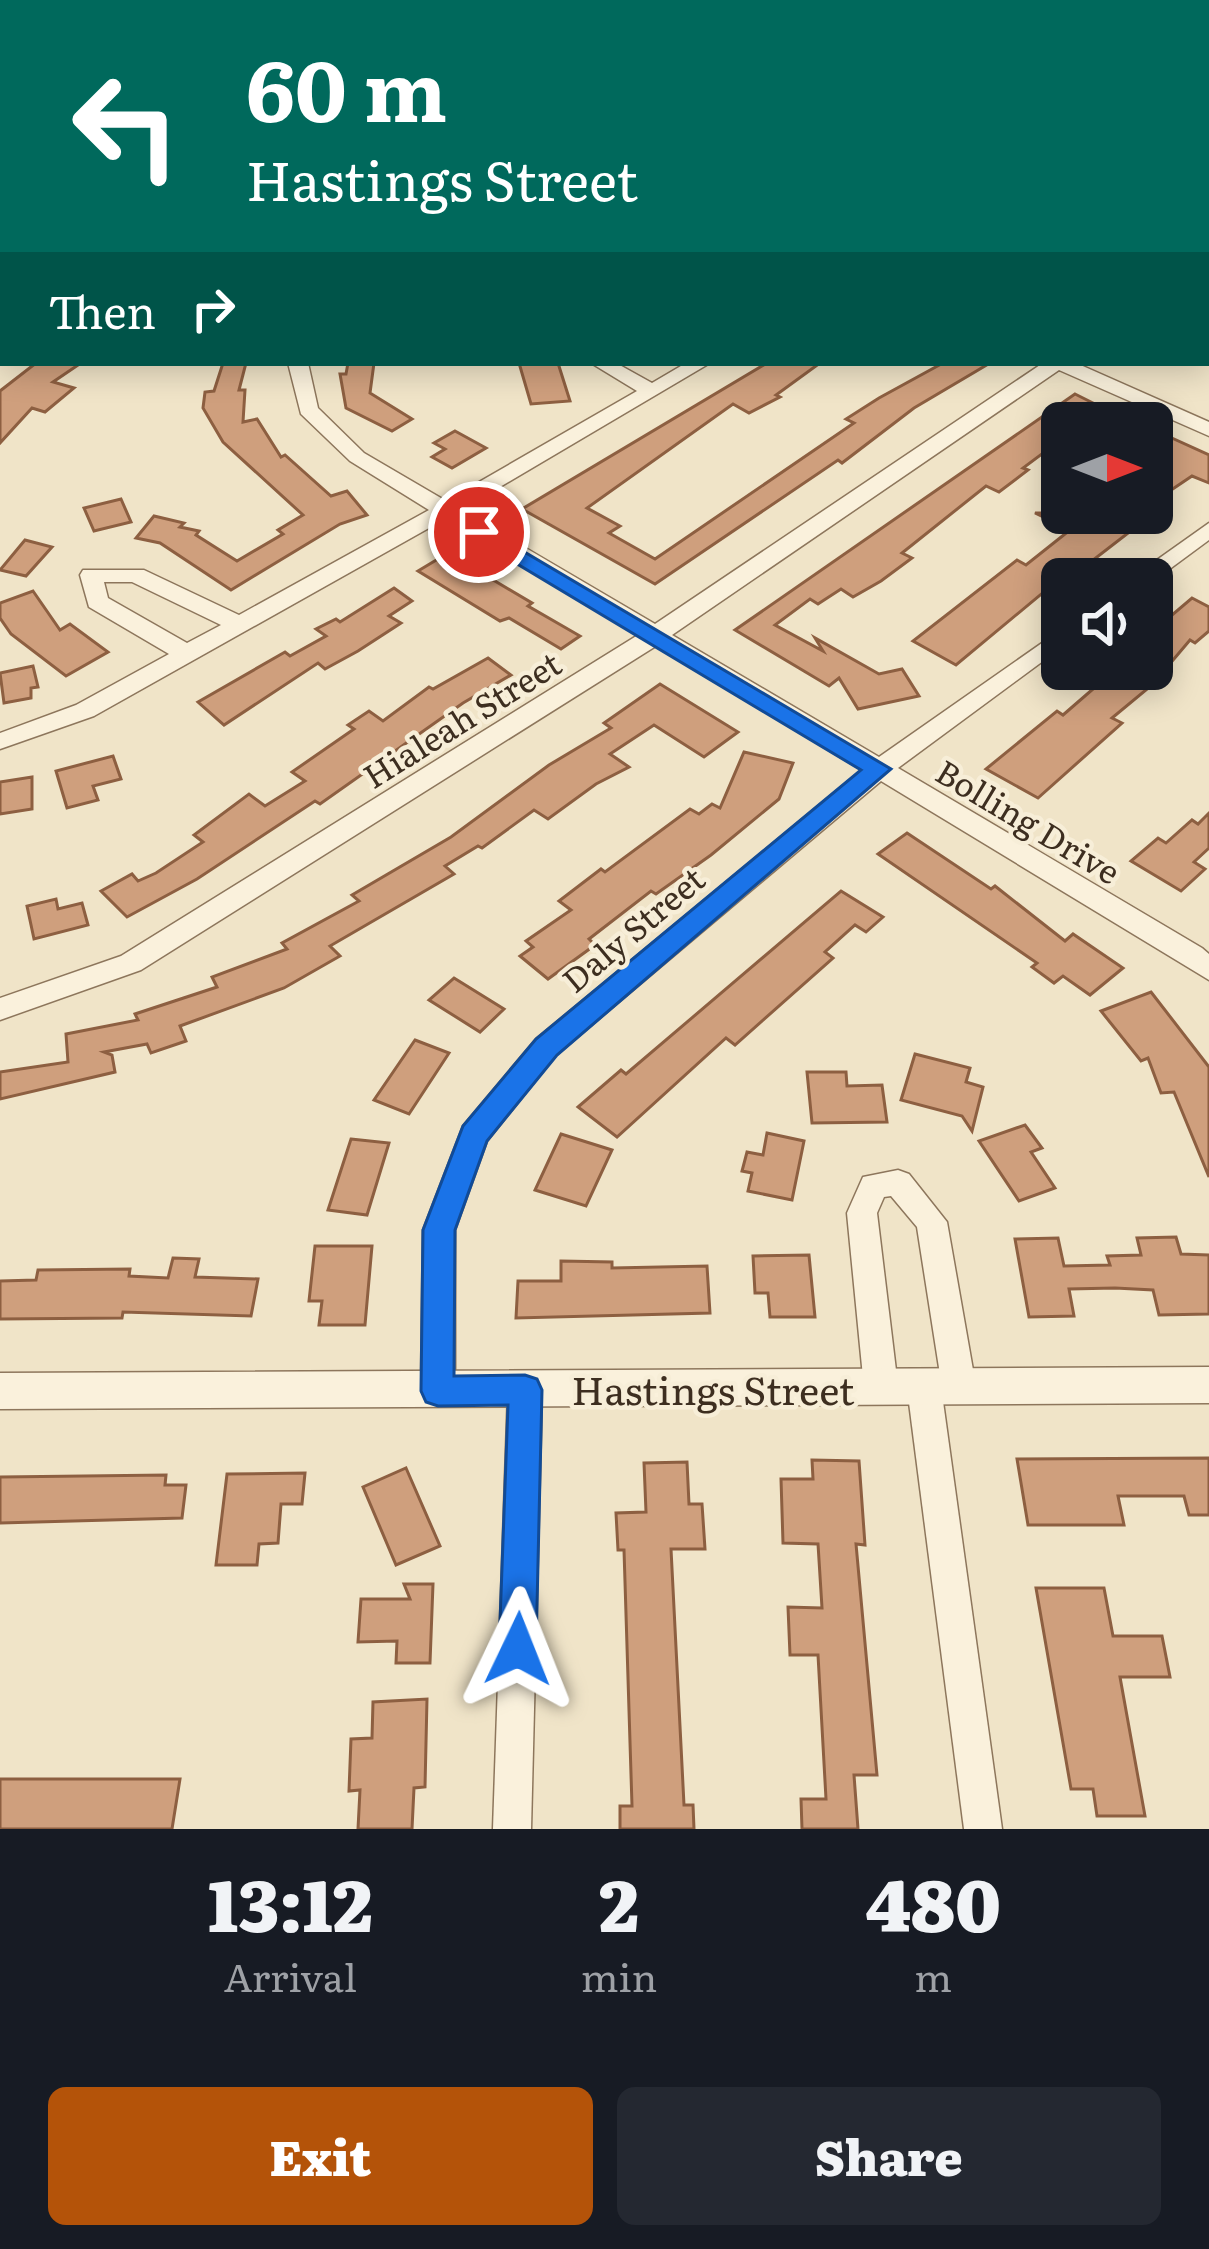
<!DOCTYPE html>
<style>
:root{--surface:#171b24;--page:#242831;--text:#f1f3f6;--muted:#9ea1a6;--accent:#b45309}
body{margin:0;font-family:Literata,serif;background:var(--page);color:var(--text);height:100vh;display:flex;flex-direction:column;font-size:45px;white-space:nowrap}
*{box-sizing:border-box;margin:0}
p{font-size:39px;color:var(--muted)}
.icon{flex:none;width:66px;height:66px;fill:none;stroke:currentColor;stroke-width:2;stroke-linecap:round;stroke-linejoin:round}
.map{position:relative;height:1829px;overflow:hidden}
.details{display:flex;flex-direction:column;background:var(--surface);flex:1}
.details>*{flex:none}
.guide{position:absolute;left:0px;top:0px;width:1209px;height:366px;box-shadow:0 6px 30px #0003;background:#00695c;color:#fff;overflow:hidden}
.needle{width:78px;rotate:90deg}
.buttons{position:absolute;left:1041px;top:402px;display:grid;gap:24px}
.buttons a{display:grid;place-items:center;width:132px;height:132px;border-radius:18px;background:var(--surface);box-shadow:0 6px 30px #0003;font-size:60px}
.pin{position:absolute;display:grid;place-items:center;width:102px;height:102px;color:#fff;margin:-51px;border:6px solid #fff;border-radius:50%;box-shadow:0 3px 12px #0007}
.me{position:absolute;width:132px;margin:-66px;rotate:2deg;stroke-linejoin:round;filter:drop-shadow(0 0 9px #0008)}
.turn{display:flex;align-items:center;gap:42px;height:252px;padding:0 48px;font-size:54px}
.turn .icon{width:156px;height:156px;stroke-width:2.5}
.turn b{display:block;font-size:84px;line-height:102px}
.then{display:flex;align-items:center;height:114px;padding:0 48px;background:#0003;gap:24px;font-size:45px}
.eta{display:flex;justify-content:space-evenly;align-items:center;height:204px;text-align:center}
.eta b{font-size:72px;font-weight:800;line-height:84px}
.action{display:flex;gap:24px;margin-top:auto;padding:24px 48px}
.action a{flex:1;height:138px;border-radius:18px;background:var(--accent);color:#fff;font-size:48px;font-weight:800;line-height:138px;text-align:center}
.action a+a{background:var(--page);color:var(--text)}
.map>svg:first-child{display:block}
.building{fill:#cf9f7d;stroke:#8d5f41;stroke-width:3}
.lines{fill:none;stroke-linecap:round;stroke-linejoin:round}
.minor-casing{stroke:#8d765c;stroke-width:3}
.tertiary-casing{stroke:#8d765c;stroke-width:3}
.minor{fill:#faf1dc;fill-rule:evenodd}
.tertiary{fill:#faf1dc;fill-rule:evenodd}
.route{fill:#1a73e8;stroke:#114b97;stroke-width:3}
.labels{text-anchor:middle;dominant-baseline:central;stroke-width:9;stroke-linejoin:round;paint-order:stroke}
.street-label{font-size:33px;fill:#3d2e20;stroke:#f7eed8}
.near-street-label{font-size:39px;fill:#3d2e20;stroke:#f7eed8}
</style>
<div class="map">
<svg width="1209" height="1829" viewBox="0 0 1209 1829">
<rect width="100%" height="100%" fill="#f0e4c8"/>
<g class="building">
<path d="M 36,363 L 81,363 L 53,382 L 74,388 L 45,412 L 32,408 L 0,443 L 0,391 Z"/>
<path d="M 223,363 L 246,363 L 239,390 L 245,390 L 243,422 L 257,419 L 281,457 L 285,455 L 331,496 L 347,491 L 367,515 L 340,524 L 231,590 L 160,543 L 136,538 L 154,516 L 184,523 L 180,527 L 199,531 L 196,535 L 237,561 L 283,534 L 278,530 L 303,515 L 223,442 L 203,408 L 205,392 L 214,391 Z"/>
<path d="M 348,363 L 374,363 L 370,393 L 412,419 L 392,431 L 346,408 L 340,374 L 346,374 Z"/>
<path d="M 519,363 L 558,363 L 570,401 L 531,404 Z"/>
<path d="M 767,363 L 820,363 L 776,395 L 780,397 L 749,413 L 733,404 L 587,508 L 620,526 L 609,533 L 655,559 L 854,423 L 846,419 L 879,398 L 943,363 L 990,363 L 914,408 L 842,463 L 838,460 L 655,584 L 522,509 Z"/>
<path d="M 1075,394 L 1133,423 L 1062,423 L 1062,439 L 1023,468 L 1028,470 L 999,492 L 986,486 L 902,553 L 912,558 L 881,581 L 853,597 L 841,589 L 818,604 L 810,599 L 775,625 L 823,651 L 815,638 L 879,674 L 902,669 L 919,696 L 858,709 L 839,678 L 829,686 L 735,630 Z"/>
<path d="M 1152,429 L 1209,455 L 1209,483 L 1192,476 L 1152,503 Z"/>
<path d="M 455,431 L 486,448 L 452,468 L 432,457 L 445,449 L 434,443 Z"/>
<path d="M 121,499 L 131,522 L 94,531 L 84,508 Z"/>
<path d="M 1035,513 L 1154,513 L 1088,564 L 1081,561 L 956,665 L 913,641 L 1017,560 L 1026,565 L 1070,530 Z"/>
<path d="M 25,540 L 52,547 L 26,576 L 0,570 Z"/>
<path d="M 448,553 L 532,603 L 528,606 L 580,636 L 561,649 L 509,618 L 500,621 L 418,571 Z"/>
<path d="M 394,588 L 412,601 L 389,616 L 401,623 L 358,651 L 325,669 L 318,663 L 224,725 L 198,702 L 285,652 L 290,656 L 326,636 L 316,629 L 336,619 L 340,622 Z"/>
<path d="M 33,591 L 60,630 L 70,624 L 108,652 L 66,676 L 11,634 L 0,618 L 0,603 Z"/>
<path d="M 1192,598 L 1209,607 L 1209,631 L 1195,643 L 1190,640 L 1152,685 L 1112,718 L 1122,723 L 1038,798 L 986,769 L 1057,711 L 1063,715 L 1116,669 L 1126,669 L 1152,682 L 1152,632 Z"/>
<path d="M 488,658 L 511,675 L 463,703 L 320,804 L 315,801 L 197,879 L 127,917 L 101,891 L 132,874 L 138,881 L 156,873 L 203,842 L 194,835 L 249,794 L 265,806 L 305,781 L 292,772 L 354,729 L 348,725 L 369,711 L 383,721 L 429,687 L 433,689 Z"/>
<path d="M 33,666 L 38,687 L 31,688 L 31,698 L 4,703 L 0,673 Z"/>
<path d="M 660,684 L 738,732 L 704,757 L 654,725 L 610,754 L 629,767 L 596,784 L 548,819 L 534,810 L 482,848 L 478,846 L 445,866 L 454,874 L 330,946 L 340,956 L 284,988 L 180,1026 L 186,1041 L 151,1053 L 147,1044 L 104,1052 L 112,1055 L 115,1072 L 0,1099 L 0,1072 L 68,1062 L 66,1034 L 138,1020 L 135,1014 L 217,987 L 212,977 L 287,949 L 282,943 L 359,901 L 352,895 L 451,837 L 549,765 L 611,728 L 604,723 Z"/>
<path d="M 744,752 L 793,763 L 779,799 L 711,855 L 656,894 L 651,891 L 589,939 L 595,945 L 548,979 L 520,956 L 533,947 L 526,941 L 571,910 L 559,901 L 601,869 L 605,872 L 690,809 L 699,814 L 712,804 L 720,808 Z"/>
<path d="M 113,756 L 121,779 L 93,786 L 98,800 L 67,808 L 56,771 Z"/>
<path d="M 32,777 L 32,809 L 0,814 L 0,782 Z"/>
<path d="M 1209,813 L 1209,848 L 1194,862 L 1205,869 L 1181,891 L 1131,861 L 1158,838 L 1166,843 L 1192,820 L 1198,824 Z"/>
<path d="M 907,833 L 991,889 L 995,886 L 1065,941 L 1073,934 L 1123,968 L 1090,995 L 1063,976 L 1054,983 L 1032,967 L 1037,963 L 878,854 Z"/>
<path d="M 841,891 L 883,917 L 866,932 L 855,925 L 825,952 L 833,958 L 735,1045 L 726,1038 L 617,1137 L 578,1107 L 621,1070 L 626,1074 Z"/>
<path d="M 56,899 L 58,909 L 82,903 L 88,925 L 34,939 L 27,906 Z"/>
<path d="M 454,978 L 504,1009 L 480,1032 L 429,1000 Z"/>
<path d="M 1151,992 L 1209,1067 L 1209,1177 L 1174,1092 L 1161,1093 L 1148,1058 L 1141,1061 L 1101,1011 Z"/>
<path d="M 415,1040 L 449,1053 L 409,1114 L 374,1100 Z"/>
<path d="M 915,1054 L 970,1068 L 966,1082 L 983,1087 L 972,1131 L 962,1116 L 901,1100 Z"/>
<path d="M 807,1072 L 846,1072 L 847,1086 L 882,1085 L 887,1122 L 812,1123 Z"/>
<path d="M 1025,1125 L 1042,1148 L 1031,1152 L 1055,1188 L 1019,1201 L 979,1141 Z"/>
<path d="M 767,1133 L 804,1141 L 792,1200 L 748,1191 L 752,1173 L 742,1171 L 747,1152 L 763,1155 Z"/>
<path d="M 561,1134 L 612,1150 L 586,1206 L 535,1190 Z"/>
<path d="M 351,1139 L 389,1143 L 367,1215 L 328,1210 Z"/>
<path d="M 1176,1237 L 1181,1254 L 1209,1255 L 1209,1314 L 1159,1315 L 1153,1290 L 1115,1288 L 1069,1289 L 1074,1316 L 1029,1317 L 1015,1239 L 1058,1238 L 1064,1266 L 1110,1265 L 1107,1256 L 1141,1255 L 1137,1238 Z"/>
<path d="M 315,1246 L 372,1246 L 365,1325 L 319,1325 L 322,1301 L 309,1301 Z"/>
<path d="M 809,1255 L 815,1317 L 770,1317 L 768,1293 L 755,1293 L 753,1256 Z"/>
<path d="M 173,1258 L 199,1259 L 195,1277 L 258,1279 L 251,1316 L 123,1312 L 122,1318 L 0,1319 L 0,1281 L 36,1280 L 38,1270 L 130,1269 L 129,1276 L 168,1278 Z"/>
<path d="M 561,1261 L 612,1262 L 612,1268 L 707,1266 L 710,1313 L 516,1318 L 518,1281 L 561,1281 Z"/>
<path d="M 1209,1458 L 1209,1515 L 1189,1515 L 1184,1496 L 1118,1496 L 1124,1525 L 1028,1525 L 1017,1459 Z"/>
<path d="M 812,1460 L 859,1461 L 865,1545 L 856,1544 L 877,1775 L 854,1775 L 858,1829 L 802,1829 L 801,1799 L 826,1799 L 818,1655 L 790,1655 L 788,1607 L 822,1608 L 818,1544 L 783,1543 L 781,1479 L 813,1479 Z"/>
<path d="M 687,1462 L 689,1504 L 702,1504 L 705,1549 L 671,1549 L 684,1805 L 693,1805 L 694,1829 L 620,1829 L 620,1806 L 632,1806 L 624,1550 L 618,1550 L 616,1513 L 646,1512 L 644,1463 Z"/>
<path d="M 406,1468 L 440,1546 L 396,1565 L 363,1487 Z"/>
<path d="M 305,1473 L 302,1504 L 281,1504 L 278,1543 L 259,1544 L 257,1565 L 216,1565 L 227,1474 Z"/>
<path d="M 166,1475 L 165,1485 L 186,1485 L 182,1518 L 0,1523 L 0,1477 Z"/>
<path d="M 404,1584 L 433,1584 L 430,1663 L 396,1663 L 397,1641 L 358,1642 L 361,1599 L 410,1599 Z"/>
<path d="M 1036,1588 L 1104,1588 L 1113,1636 L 1162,1636 L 1170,1677 L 1120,1677 L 1145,1816 L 1097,1816 L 1093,1789 L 1071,1789 Z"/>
<path d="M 427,1699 L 425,1787 L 414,1788 L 412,1829 L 358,1829 L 360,1790 L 349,1791 L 351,1739 L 372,1738 L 373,1702 Z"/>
<path d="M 0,1779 L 180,1779 L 172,1829 L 0,1829 Z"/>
</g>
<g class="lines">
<g class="minor-casing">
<g id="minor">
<path d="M 24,0 L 40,0 L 22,3 Z"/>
<rect x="345" y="0" width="16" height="3"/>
<path d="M 921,0 L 937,0 L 938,3 L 922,3 Z"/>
<rect x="0" y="9" width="3" height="10"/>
<path d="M 1206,70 L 1209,71 L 1209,81 L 1206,80 Z"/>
<path d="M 288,363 L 308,363 L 318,408 L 364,453 L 446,501 L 637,391 L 591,363 L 616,363 L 652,383 L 686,363 L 710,363 L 461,510 L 655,624 L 1043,363 L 1076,363 L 1209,422 L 1209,436 L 1059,370 L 672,635 L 879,757 L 1062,629 L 1062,647 L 898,768 L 1202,948 L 1209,954 L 1209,980 L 881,781 L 556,1055 L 487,1141 L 455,1230 L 455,1391 L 450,1402 L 438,1406 L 426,1402 L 421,1391 L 423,1230 L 463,1126 L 536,1039 L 862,770 L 656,646 L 141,970 L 0,1020 L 0,998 L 121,956 L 638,635 L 445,519 L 94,716 L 0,749 L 0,733 L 76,705 L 169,654 L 89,607 L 80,575 L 83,570 L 144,570 L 239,615 L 429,510 L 350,461 L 301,414 ZM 104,582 L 132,582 L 221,625 L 187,643 L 108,598 Z"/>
<path d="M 1209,523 L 1209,540 L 1152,582 L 1130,579 Z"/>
<path d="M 898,1170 L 909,1174 L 947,1222 L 976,1387 L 971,1397 L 959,1402 L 947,1397 L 942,1387 L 917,1227 L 891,1196 L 884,1197 L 877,1213 L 898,1387 L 893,1397 L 881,1402 L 869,1397 L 864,1387 L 847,1213 L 863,1177 Z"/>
<path d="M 924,1372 L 936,1377 L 941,1387 L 1002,1829 L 964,1829 L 907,1387 L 912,1377 Z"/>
<path d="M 525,1375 L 537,1380 L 542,1390 L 531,1829 L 493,1829 L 508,1390 L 513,1380 Z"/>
</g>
</g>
<g class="tertiary-casing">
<g id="tertiary">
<path d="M 3,337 L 3,352 L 0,353 L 0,338 Z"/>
<path d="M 1209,1367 L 1209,1403 L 0,1409 L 0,1373 Z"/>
</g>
</g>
<use href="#minor" class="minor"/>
<use href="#tertiary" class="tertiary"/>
</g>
<path class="route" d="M 479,525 L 891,769 L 557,1055 L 487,1141 L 455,1230 L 454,1376 L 525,1375 L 537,1379 L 542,1390 L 536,1649 L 531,1662 L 518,1668 L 504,1662 L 499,1649 L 508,1405 L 438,1406 L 426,1402 L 421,1391 L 423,1230 L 463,1126 L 536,1039 L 861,770 L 472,537 L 472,527 Z"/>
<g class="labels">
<g class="street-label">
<text transform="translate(461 718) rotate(-32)">Hialeah Street</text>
<text transform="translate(1029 820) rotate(31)">Bolling Drive</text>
<text transform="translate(632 928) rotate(-40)">Daly Street</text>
</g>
<g class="near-street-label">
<text x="713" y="1388">Hastings Street</text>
</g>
</g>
</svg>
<div class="buttons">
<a><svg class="needle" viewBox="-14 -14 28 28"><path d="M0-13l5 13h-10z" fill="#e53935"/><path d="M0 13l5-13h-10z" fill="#9ea1a6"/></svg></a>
<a><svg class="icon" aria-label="sound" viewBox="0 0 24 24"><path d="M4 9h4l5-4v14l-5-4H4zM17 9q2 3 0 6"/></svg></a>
</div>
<div class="pin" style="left:479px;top:532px;background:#d93025"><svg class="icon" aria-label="arrive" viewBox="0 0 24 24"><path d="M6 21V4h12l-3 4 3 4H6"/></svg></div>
<svg class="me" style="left:518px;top:1649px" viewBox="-20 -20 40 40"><path d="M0-17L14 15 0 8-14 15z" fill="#1a73e8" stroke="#fff" stroke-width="4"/></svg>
<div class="guide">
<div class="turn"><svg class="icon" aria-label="left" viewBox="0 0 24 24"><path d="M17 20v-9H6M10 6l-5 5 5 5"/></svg><div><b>60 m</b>Hastings Street</div></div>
<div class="then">Then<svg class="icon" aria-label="right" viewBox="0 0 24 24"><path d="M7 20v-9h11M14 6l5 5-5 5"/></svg></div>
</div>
</div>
<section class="details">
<div class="eta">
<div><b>13:12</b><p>Arrival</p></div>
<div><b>2</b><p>min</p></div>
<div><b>480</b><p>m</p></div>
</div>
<div class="action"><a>Exit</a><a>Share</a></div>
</section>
